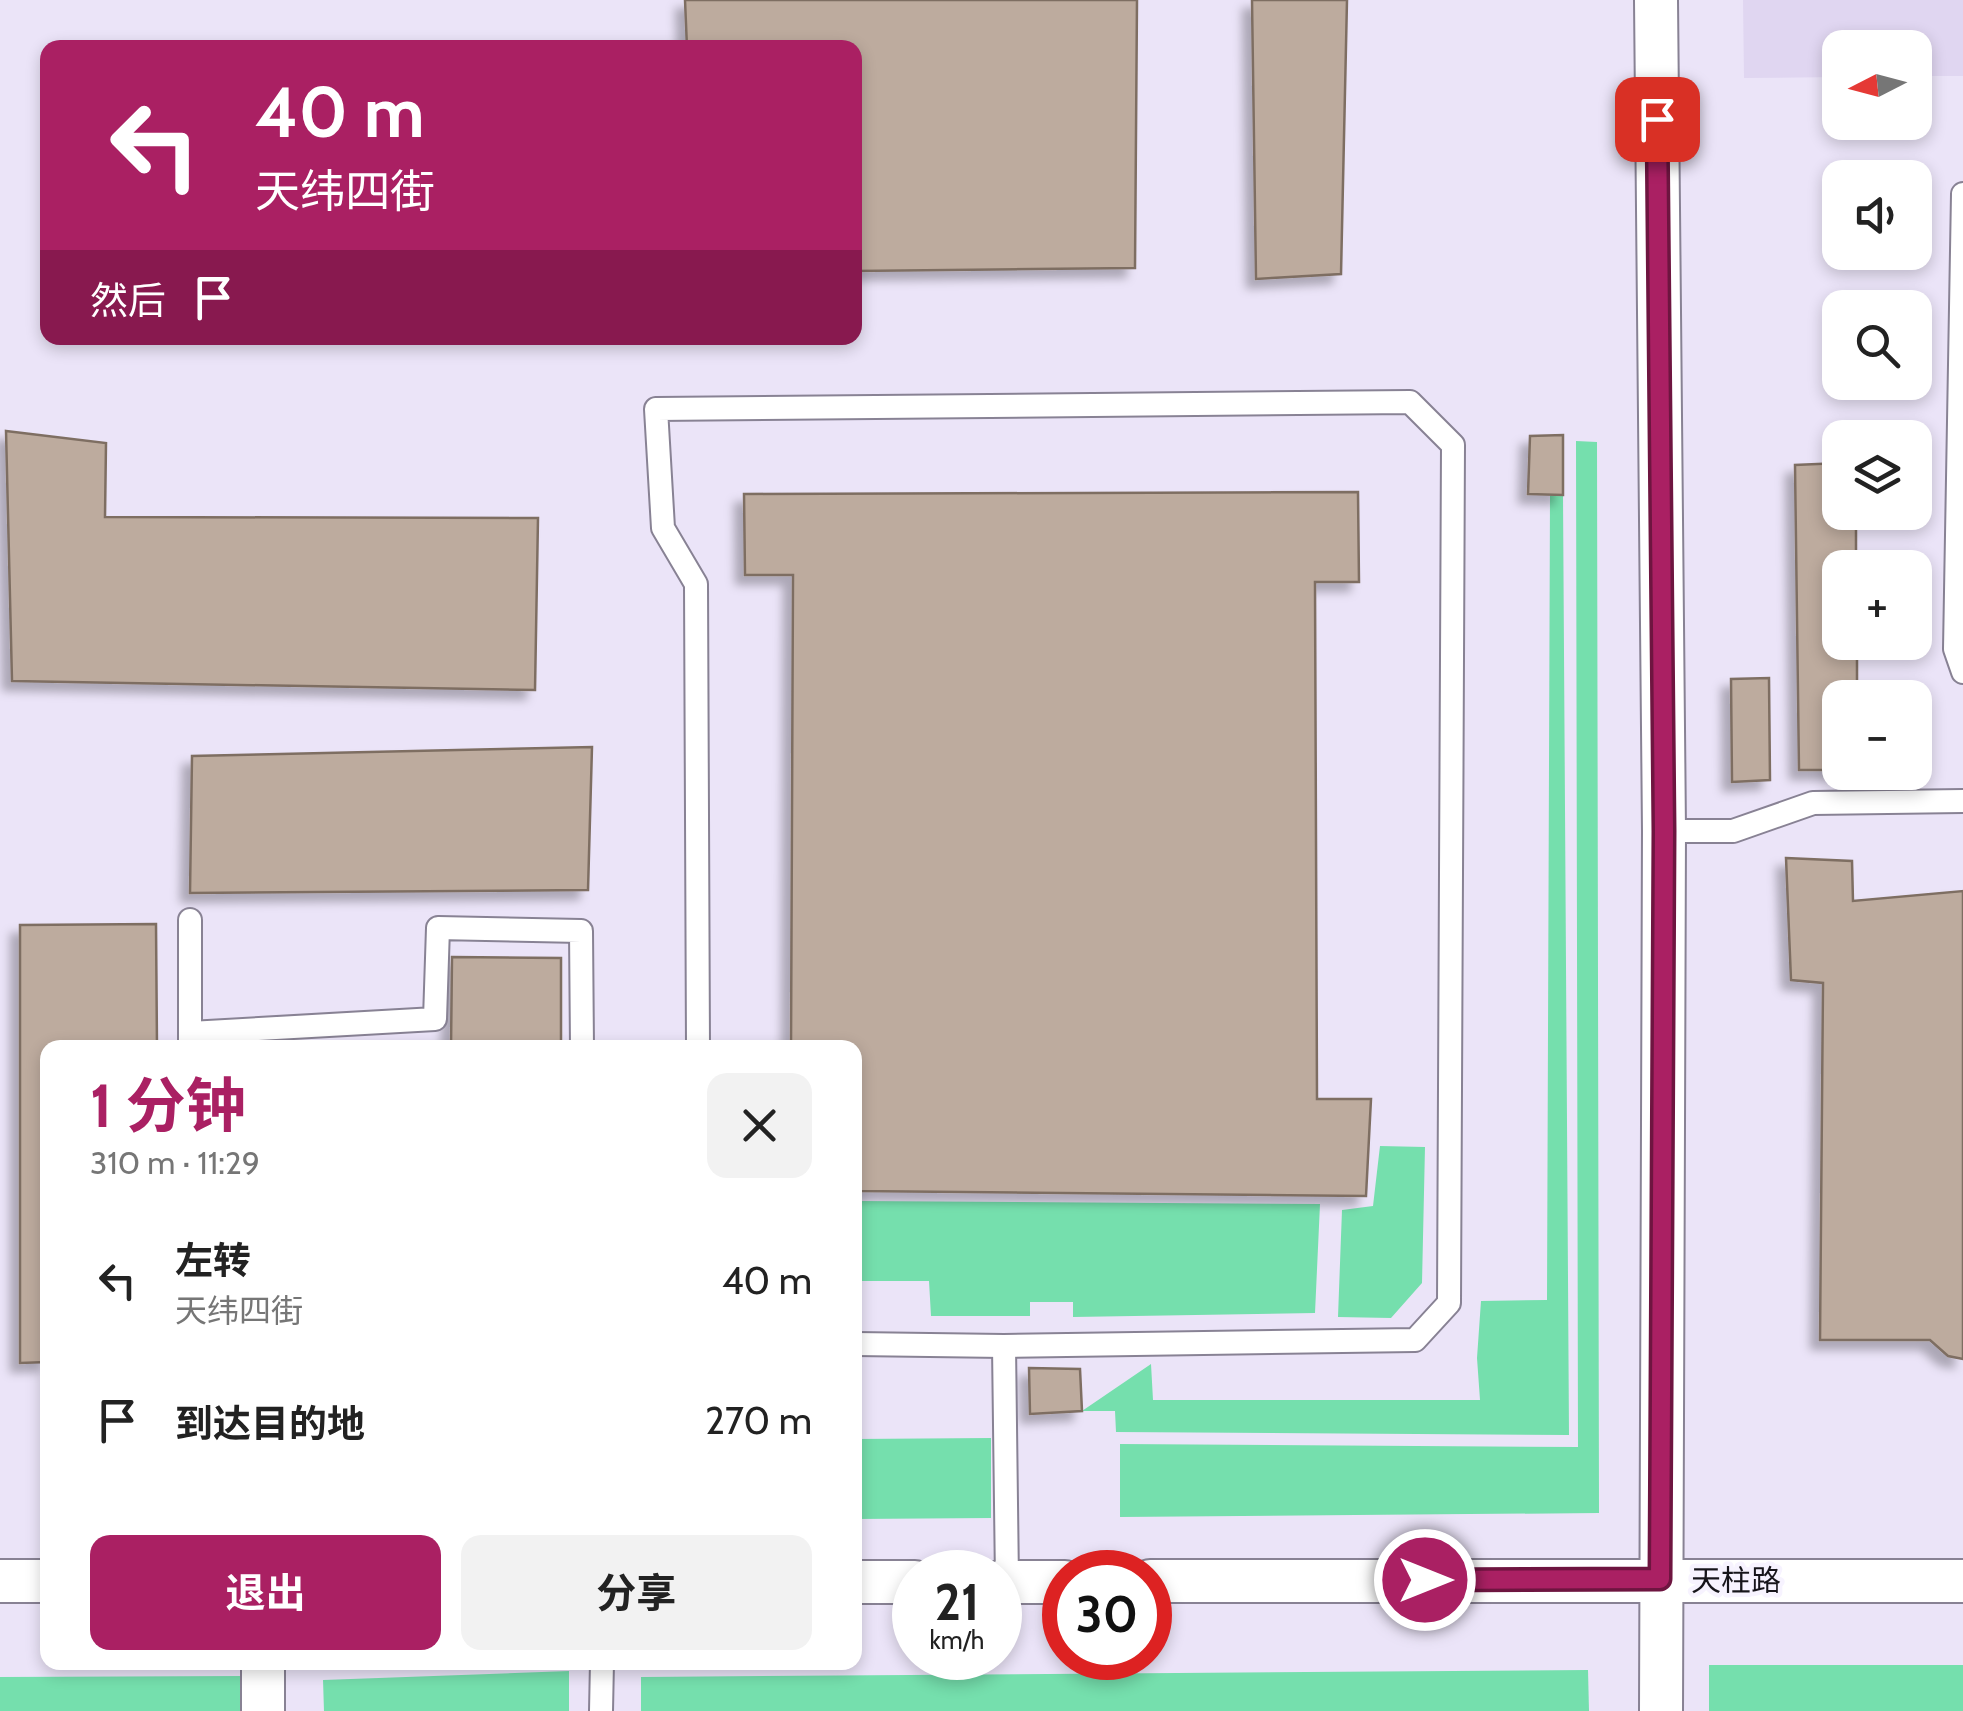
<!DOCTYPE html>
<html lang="zh">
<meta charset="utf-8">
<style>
:root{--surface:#fff;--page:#f2f2f2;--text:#222;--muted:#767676;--accent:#aa2063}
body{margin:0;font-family:Cabin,"Noto Sans SC",sans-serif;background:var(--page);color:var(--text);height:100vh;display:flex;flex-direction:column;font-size:38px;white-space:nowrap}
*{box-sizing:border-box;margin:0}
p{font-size:32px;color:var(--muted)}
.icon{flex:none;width:55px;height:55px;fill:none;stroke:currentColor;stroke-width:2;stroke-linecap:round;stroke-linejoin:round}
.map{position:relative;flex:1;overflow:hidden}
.details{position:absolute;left:40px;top:1040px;width:822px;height:630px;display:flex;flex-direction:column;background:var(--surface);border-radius:20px;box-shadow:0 5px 15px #0003}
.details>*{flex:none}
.hud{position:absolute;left:40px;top:40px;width:822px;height:305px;border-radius:20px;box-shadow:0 5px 15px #0003;background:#aa2063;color:#fff;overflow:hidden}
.needle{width:65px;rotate:264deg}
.controls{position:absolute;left:1822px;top:30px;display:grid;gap:20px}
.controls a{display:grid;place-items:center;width:110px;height:110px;border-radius:20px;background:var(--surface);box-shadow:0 5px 15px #0003;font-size:50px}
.speed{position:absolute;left:892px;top:1550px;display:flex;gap:20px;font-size:50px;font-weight:700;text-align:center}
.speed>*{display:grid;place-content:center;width:130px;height:130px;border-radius:50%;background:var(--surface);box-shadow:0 5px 15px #0003;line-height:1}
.speed small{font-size:25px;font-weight:400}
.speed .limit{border:15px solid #d22;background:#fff;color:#111}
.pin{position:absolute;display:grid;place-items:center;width:85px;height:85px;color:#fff;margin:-42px;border-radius:20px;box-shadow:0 5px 15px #0006}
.me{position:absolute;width:110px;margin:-55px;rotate:90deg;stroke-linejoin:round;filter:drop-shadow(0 0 8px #0008)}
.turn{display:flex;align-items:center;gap:35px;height:210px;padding:0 50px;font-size:45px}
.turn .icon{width:130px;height:130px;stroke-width:2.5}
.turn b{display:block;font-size:70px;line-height:85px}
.then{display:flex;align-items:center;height:95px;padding:0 50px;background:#0003;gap:20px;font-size:38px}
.round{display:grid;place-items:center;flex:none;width:105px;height:105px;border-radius:20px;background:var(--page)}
.overview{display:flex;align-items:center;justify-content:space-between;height:170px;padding:0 50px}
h1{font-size:60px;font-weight:700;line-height:75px;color:var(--accent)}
.cta{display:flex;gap:20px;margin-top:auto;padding:20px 50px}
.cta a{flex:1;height:115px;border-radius:20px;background:var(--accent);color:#fff;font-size:40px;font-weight:700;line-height:115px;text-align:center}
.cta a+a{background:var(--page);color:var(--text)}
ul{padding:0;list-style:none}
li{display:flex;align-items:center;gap:30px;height:140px;padding:0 50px}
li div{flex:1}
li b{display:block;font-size:38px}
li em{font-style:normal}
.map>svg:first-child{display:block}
.built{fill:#e0d6f1}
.green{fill:#75dfad}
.building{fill:#bdab9e;stroke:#7e6e62;stroke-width:2.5;filter:url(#shadow)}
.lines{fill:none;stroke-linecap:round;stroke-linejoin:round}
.lane-casing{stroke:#888294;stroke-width:26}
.street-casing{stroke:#888294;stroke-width:46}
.lane{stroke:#fff;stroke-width:22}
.street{stroke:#fff;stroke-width:42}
.route-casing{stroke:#6e1540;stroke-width:25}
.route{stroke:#aa2063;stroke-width:18}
.labels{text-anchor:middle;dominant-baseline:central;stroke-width:9;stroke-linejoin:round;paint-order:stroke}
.street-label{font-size:30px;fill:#17151b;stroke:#f7f3ff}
</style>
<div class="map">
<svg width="1963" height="1711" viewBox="0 0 1963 1711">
<defs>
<filter id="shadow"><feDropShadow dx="-9" dy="9" stdDeviation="5" flood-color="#0004"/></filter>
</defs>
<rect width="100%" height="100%" fill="#ebe4f8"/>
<path class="built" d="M 1743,0 L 1963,0 L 1963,76 L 1915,76 L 1915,48 L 1840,48 L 1840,77 L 1744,78 Z"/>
<g class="green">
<path d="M 1576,441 L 1597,442 L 1599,1513 L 1120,1517 L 1120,1444 L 1578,1447 Z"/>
<path d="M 1550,495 L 1563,495 L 1569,1435 L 1116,1432 L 1115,1411 L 1082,1411 L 1151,1364 L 1153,1400 L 1480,1400 L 1477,1358 L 1481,1301 L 1547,1300 Z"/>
<path d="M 1380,1146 L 1425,1147 L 1422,1283 L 1391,1318 L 1338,1317 L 1342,1210 L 1373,1206 Z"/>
<path d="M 855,1201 L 1320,1204 L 1315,1313 L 1073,1317 L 1073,1302 L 1030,1302 L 1030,1316 L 931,1316 L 929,1281 L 855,1281 Z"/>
<path d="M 991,1438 L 991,1518 L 855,1519 L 855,1439 Z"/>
<rect x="1709" y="1665" width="254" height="46"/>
<path d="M 1588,1670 L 1589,1711 L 641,1711 L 641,1677 Z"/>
<path d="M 569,1671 L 569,1711 L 324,1711 L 323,1680 Z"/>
<path d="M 244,1676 L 243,1711 L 0,1711 L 0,1677 Z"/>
</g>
<g class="building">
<path d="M 685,0 L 1137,0 L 1135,268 L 855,271 L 855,48 L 687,48 Z"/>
<path d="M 1252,0 L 1347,0 L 1341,274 L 1256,279 Z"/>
<path d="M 6,431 L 106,443 L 105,517 L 538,518 L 535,690 L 12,681 Z"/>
<path d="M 1563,435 L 1563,495 L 1528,494 L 1530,436 Z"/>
<path d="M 1840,463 L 1840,512 L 1856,512 L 1856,568 L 1840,568 L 1840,642 L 1857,642 L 1857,698 L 1840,698 L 1840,770 L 1799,770 L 1795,465 Z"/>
<path d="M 1358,492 L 1359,582 L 1315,582 L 1317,1099 L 1371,1099 L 1366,1196 L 855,1191 L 855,1048 L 791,1048 L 793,575 L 745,575 L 744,494 Z"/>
<path d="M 1769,678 L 1770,780 L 1732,782 L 1731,679 Z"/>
<path d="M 592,747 L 588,890 L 190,893 L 192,756 Z"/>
<path d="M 1786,858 L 1852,861 L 1853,901 L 1963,891 L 1963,1359 L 1948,1356 L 1930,1340 L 1820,1340 L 1823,983 L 1791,980 Z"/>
<path d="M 156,924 L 157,1048 L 48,1048 L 48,1362 L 20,1363 L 20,925 Z"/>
<path d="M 452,957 L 561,958 L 561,1048 L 451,1048 Z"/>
<path d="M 1029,1368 L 1080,1369 L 1082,1411 L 1030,1414 Z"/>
</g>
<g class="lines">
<g class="lane-casing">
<g id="lane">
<path d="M 1963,194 L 1955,649 L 1963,672"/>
<path d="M 1664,831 L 1733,831 L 1813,803 L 1963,801"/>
<path d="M 190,1033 L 435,1019 L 438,928 L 581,931 L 582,1048"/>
<path d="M 190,1044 L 190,920"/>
<path d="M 698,1048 L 696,584 L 663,528 L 656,409 L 1410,402 L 1453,445 L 1449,1303 L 1415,1340 L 1004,1346 L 855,1344"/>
<path d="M 1004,1346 L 1007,1582"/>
<path d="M 601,1711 L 602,1662"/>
</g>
</g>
<g class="street-casing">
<g id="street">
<path d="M 1656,0 L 1664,831 L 1661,1711"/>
<path d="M 0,1581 L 48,1581"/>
<path d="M 1150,1581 L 1963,1581"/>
<path d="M 855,1582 L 915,1582"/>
<path d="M 1000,1582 L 1065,1582"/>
<path d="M 263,1711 L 263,1662"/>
</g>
</g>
<use href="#lane" class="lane"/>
<use href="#street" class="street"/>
</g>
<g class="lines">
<g class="route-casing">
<path id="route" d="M 1425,1580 L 1660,1579 L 1664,831 L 1657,119"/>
</g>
<use href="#route" class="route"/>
</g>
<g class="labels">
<g class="street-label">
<text x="1736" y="1580">天柱路</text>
</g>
</g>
</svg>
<div class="controls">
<a><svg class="needle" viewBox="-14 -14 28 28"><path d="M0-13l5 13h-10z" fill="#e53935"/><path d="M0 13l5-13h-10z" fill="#767676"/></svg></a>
<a><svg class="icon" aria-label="sound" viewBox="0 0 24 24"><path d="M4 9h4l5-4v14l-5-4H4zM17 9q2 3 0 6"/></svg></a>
<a><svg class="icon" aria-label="search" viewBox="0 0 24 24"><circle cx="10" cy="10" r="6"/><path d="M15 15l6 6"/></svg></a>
<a><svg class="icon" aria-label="layers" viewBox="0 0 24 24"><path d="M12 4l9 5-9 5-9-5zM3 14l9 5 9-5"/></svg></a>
<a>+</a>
<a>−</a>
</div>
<div class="speed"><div>21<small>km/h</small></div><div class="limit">30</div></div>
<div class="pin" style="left:1657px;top:119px;background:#d93025"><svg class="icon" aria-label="arrive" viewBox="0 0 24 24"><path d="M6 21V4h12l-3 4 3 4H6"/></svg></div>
<svg class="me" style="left:1425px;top:1580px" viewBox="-20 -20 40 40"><circle r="17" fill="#aa2063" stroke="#fff" stroke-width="3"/><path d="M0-11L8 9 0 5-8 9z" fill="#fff"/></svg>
<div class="hud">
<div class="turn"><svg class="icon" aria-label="left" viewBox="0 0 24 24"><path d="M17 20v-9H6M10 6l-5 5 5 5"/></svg><div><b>40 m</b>天纬四街</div></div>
<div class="then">然后<svg class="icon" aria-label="arrive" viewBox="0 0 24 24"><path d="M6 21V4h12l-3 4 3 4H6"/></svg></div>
</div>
<section class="details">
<div class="overview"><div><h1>1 分钟</h1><p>310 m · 11:29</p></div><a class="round"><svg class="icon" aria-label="close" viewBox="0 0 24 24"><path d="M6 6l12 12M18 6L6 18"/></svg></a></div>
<ul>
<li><svg class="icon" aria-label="left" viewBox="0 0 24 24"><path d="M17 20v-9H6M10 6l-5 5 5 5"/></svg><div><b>左转</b><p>天纬四街</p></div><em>40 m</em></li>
<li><svg class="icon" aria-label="arrive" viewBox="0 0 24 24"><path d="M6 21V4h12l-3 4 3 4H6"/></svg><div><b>到达目的地</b></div><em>270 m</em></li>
</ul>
<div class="cta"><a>退出</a><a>分享</a></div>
</section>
</div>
